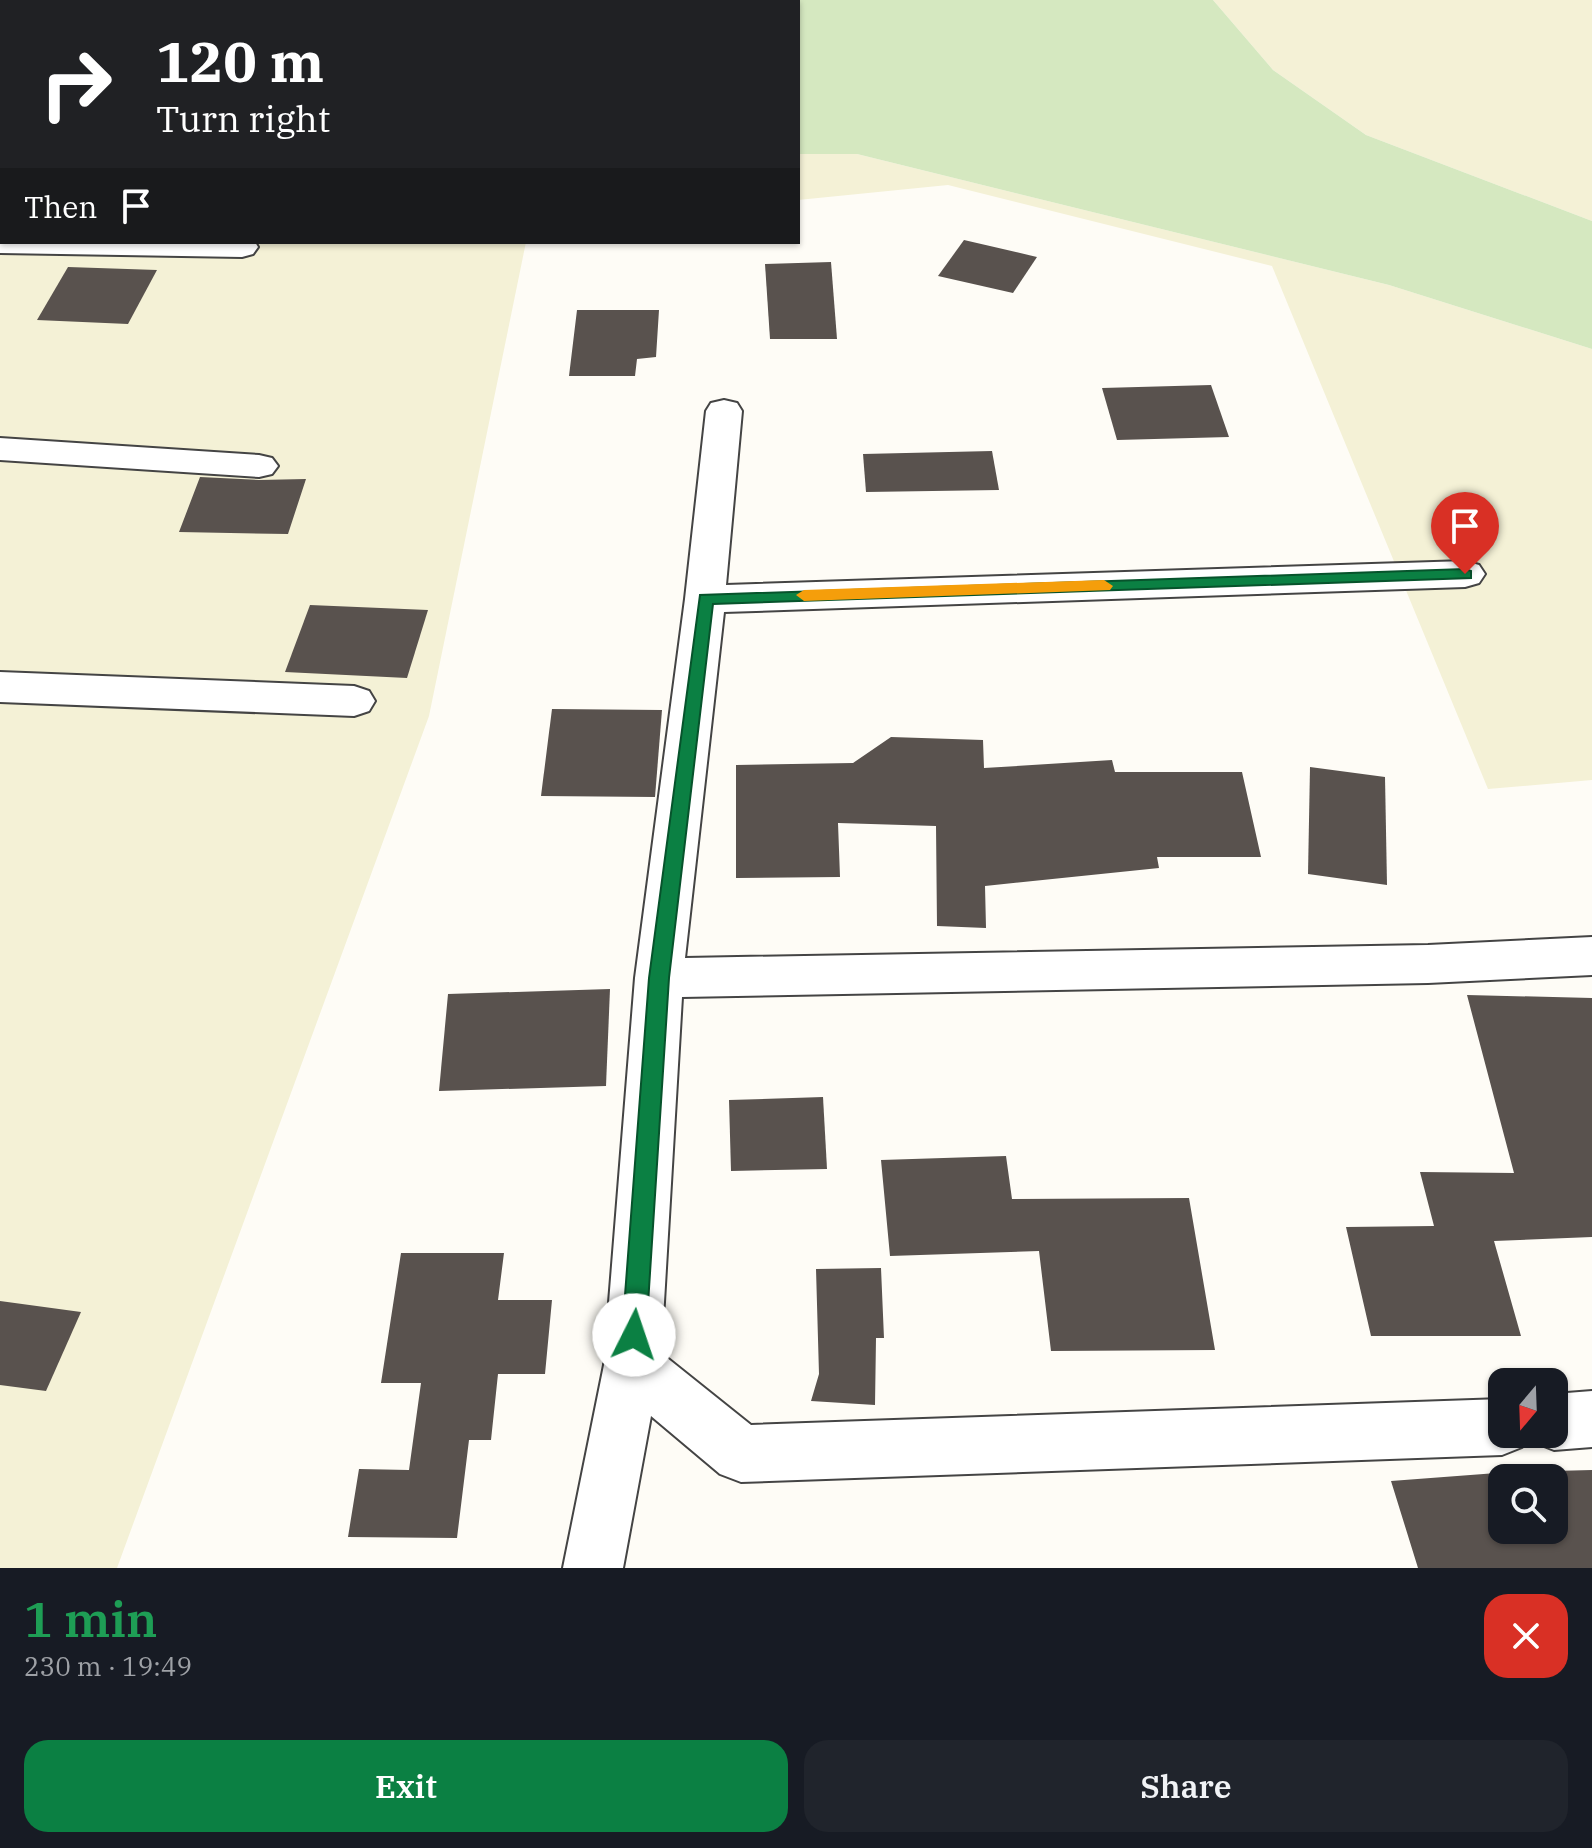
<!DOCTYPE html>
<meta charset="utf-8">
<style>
:root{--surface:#171b24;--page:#20242c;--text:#f1f3f6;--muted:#9ea1a6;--accent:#0b8043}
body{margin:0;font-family:"IBM Plex Serif",serif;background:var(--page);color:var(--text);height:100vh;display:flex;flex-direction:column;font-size:30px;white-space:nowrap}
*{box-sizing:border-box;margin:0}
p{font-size:26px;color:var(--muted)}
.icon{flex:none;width:44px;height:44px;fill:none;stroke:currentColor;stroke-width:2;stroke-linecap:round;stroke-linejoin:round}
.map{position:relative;height:1568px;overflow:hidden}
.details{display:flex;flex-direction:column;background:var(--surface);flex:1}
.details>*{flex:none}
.banner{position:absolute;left:0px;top:0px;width:800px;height:244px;box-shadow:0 2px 6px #0004;background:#202124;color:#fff;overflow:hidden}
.needle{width:52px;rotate:199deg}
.controls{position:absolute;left:1488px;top:1368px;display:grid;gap:16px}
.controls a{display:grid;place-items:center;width:80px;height:80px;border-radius:16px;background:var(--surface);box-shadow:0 2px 6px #0004;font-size:40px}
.pin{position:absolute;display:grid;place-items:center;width:68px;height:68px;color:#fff;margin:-82px -34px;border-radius:50% 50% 50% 0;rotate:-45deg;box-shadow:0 0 8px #0007}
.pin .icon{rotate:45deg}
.me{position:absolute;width:88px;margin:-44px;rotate:4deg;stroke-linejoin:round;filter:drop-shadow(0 0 6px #0008)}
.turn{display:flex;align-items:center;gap:28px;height:168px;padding:0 24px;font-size:36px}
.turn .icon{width:104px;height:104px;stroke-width:2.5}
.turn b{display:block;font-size:56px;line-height:68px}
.then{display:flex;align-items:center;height:76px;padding:0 24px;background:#0003;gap:16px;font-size:30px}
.round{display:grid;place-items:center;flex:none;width:84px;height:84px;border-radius:24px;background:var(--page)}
.overview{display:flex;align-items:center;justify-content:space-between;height:136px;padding:0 24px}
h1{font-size:48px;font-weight:600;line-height:60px;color:#1e9e55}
.action{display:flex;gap:16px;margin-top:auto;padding:16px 24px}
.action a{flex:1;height:92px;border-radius:24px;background:var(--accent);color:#fff;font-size:32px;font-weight:600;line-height:92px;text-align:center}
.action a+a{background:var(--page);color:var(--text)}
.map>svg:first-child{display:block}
.farmland{fill:#f4f1d6}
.green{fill:#d5e8c0}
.building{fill:#59524e;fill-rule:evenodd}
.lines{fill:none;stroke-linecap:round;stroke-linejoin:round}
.minor-casing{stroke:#444;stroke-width:4}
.minor{fill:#fff;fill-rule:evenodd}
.route{fill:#0b8043;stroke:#07532c;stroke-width:2}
.slow{fill:#f59e0b}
</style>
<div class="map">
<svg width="1592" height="1568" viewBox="0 0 1592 1568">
<rect width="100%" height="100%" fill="#fefcf6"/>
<g class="farmland">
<path d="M 166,0 L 756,0 L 221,2 Z"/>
<path d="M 1213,0 L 1592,0 L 1592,221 L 1366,135 L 1273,70 Z"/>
<path d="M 0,118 L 2,242 L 526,242 L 429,716 L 117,1568 L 0,1568 Z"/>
<path d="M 798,154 L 857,154 L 1389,285 L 1592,349 L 1592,780 L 1488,789 L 1272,266 L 948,185 L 798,200 Z"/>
</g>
<g class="green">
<path d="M 0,0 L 221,2 L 2,2 L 0,118 Z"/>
<path d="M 756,0 L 1213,0 L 1273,70 L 1366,135 L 1592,221 L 1592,349 L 1389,285 L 857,154 L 798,154 L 798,2 L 748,2 Z"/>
</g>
<g class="building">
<path d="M 964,240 L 1037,257 L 1013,293 L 938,276 Z"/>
<path d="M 831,262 L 837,339 L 770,339 L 765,264 Z"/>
<path d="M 68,267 L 157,270 L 128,324 L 37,320 Z"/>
<path d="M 577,310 L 659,310 L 656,357 L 637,359 L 635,376 L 569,376 Z"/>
<path d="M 1211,385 L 1229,437 L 1117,440 L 1102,388 Z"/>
<path d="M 992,451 L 999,490 L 866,492 L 863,454 Z"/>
<path d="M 200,477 L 259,480 L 306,479 L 288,534 L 179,532 Z"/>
<path d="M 310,605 L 428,610 L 407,678 L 285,672 Z"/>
<path d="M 552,709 L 662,710 L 655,797 L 541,796 Z"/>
<path d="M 891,737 L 983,740 L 984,768 L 1112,760 L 1115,772 L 1242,772 L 1261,857 L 1157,857 L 1159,868 L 985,886 L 986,928 L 937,926 L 936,826 L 838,823 L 840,877 L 736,878 L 736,765 L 853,763 Z"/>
<path d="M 1310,767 L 1385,777 L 1387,885 L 1308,874 Z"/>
<path d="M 610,989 L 606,1086 L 439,1091 L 448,994 Z"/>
<path d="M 1467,995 L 1592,998 L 1592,1237 L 1494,1241 L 1521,1336 L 1371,1336 L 1346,1227 L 1434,1226 L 1420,1172 L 1514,1173 Z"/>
<path d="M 823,1097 L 827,1169 L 731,1171 L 729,1100 Z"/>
<path d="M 1006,1156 L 1012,1199 L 1189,1198 L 1215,1350 L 1051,1351 L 1039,1251 L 890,1256 L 881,1160 Z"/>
<path d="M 401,1253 L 504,1253 L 498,1300 L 552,1300 L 545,1374 L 498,1374 L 491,1440 L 469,1440 L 457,1538 L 348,1537 L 359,1469 L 409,1470 L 421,1383 L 381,1383 Z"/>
<path d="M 881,1268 L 884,1338 L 876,1338 L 875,1405 L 811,1401 L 819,1374 L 816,1269 Z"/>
<path d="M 0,1301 L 81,1312 L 46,1391 L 0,1385 Z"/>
<path d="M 1592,1470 L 1592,1568 L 1418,1568 L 1391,1481 L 1510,1472 ZM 1502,1478 L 1554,1478 L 1554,1530 L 1502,1530 Z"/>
</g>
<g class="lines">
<g class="minor-casing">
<g id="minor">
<path d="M 0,233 L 2,242 L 255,242 L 258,247 L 253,254 L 242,257 L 0,253 Z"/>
<path d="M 724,400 L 737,403 L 742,411 L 726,585 L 1465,561 L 1479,565 L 1485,574 L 1479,583 L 1465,587 L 724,612 L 685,958 L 1428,945 L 1592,937 L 1592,975 L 1428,983 L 682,997 L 661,1353 L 751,1425 L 1502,1399 L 1502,1434 L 1528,1434 L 1522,1447 L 1502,1455 L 741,1482 L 720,1474 L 651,1416 L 623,1568 L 563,1568 L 604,1365 L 635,978 L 685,599 L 706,411 L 711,403 Z"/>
<path d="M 0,438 L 259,455 L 272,458 L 278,466 L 272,474 L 259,477 L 0,460 Z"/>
<path d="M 0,672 L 354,686 L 369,691 L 375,701 L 369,711 L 354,716 L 0,702 Z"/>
<path d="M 1592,1391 L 1592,1447 L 1554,1450 L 1534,1442 L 1530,1434 L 1554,1434 L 1554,1394 Z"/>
</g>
</g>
<use href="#minor" class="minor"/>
</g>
<path class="route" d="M 1465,569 L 1471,571 L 1471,578 L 713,604 L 669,978 L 646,1335 L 642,1342 L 634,1346 L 626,1342 L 622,1335 L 649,978 L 700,595 Z"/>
<path class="slow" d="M 1104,580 L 1113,586 L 1110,590 L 804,601 L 796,595 L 804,590 Z"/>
</svg>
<div class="controls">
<a><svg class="needle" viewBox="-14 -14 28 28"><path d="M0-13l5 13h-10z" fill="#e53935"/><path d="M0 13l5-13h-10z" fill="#9ea1a6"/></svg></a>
<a><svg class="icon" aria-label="search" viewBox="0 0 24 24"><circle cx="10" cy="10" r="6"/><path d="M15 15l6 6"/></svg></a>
</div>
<div class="pin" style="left:1465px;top:574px;background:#d93025"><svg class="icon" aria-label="arrive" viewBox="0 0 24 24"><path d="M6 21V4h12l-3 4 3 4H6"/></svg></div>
<svg class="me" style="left:634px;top:1335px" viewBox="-20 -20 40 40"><circle r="19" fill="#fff"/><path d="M0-13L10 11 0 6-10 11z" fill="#0b8043"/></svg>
<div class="banner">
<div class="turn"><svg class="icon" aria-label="right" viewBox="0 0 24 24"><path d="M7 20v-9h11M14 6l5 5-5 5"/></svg><div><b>120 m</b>Turn right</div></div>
<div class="then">Then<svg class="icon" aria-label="arrive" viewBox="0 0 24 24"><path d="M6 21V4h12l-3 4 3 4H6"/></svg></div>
</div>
</div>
<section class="details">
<div class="overview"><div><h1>1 min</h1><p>230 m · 19:49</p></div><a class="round" style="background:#d93025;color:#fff"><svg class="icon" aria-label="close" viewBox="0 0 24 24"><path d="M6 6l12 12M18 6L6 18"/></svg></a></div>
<div class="action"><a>Exit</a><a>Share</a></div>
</section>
